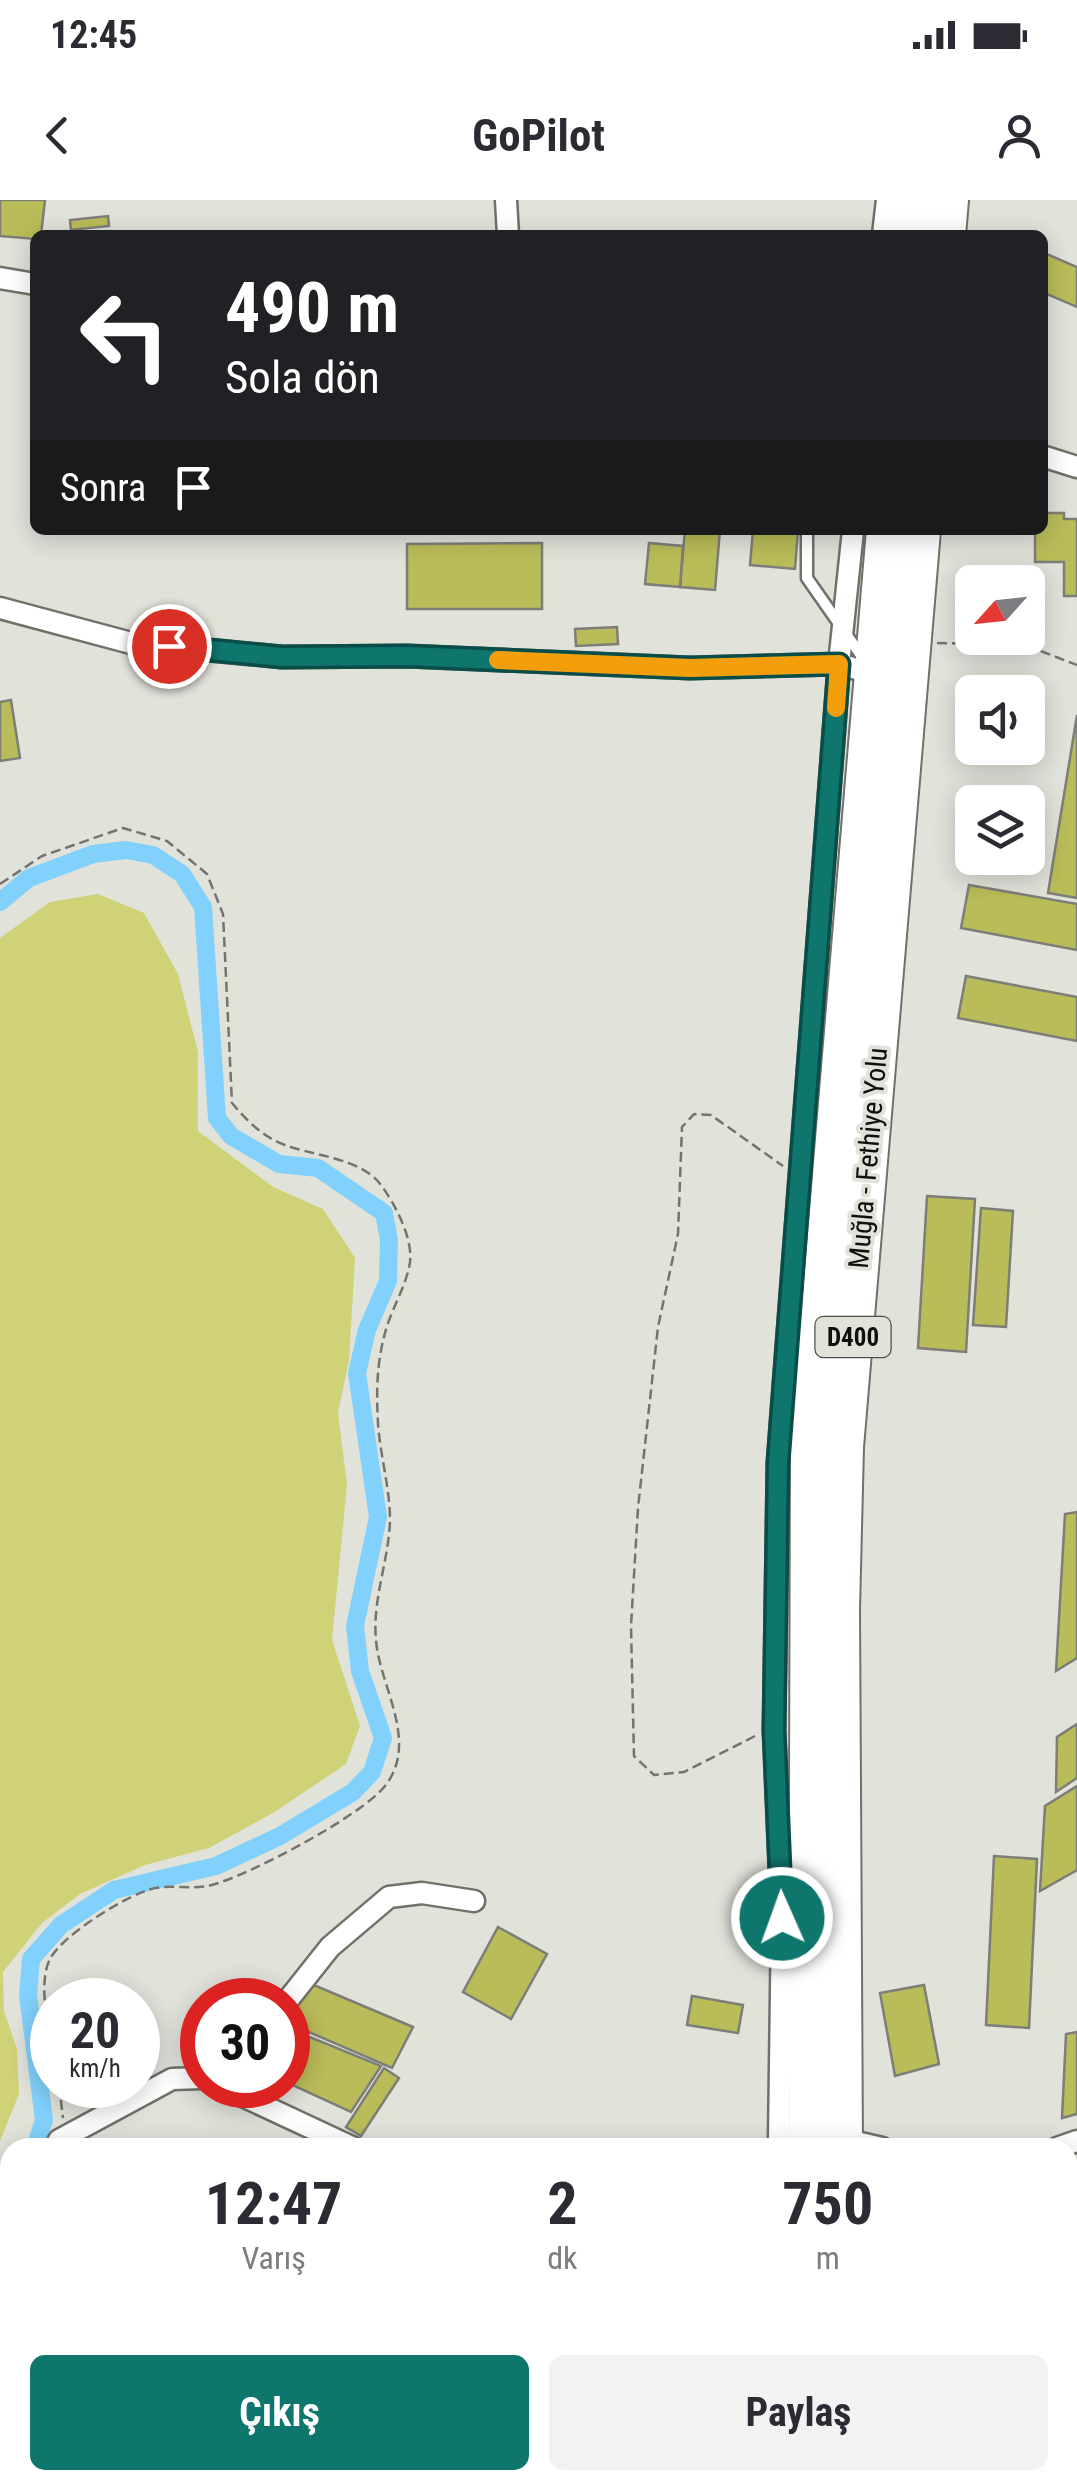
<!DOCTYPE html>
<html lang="tr">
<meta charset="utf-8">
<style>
:root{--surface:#fff;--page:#f2f2f3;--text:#2b2b33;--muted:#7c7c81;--accent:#0f766e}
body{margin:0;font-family:"Roboto Condensed",sans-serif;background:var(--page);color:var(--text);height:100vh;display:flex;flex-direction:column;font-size:38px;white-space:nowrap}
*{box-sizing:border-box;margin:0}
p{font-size:32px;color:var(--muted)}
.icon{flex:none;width:55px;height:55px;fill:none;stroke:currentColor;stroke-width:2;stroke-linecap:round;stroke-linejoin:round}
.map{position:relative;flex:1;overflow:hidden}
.side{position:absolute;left:0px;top:1938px;width:1078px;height:352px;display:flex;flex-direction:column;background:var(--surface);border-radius:30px 30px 0 0;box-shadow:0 5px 25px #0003}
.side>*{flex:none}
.top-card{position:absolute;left:30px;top:30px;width:1018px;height:305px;border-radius:15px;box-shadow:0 5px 25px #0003;background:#202124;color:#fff;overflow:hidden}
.needle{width:65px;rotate:243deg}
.buttons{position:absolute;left:955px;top:365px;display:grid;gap:20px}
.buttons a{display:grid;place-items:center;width:90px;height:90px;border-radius:15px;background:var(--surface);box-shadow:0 5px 25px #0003;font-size:50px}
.speed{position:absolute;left:30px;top:1778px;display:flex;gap:20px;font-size:50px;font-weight:700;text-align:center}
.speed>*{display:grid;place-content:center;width:130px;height:130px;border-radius:50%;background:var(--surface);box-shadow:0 5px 25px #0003;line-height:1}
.speed small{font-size:25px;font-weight:400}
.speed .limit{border:15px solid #d22;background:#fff;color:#111}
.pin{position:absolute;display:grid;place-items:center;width:85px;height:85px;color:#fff;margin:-42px;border:5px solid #fff;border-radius:50%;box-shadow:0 2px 10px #0007}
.me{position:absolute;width:110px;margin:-55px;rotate:358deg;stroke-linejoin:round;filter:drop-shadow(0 0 8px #0008)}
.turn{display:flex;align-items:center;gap:35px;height:210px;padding:0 30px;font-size:45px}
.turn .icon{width:130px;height:130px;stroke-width:2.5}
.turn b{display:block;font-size:70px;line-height:85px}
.then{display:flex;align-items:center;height:95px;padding:0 30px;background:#0003;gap:20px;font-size:38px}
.eta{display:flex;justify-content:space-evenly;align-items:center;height:170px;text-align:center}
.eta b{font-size:60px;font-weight:700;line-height:70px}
.action{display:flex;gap:20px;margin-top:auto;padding:20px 30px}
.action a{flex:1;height:115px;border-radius:15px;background:var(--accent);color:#fff;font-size:40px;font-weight:700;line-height:115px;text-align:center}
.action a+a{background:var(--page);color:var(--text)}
.status{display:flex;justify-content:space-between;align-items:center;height:70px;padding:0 50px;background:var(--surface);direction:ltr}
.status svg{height:28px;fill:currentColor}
header{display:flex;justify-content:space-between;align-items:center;height:130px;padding:0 30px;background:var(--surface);font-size:45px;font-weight:700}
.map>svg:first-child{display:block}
.green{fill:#cfd277}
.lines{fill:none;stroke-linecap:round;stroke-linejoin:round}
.stream{stroke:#82d1fc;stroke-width:5}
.canal{stroke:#82d1fc;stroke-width:18}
.building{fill:#babc59;stroke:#7d7e77;stroke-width:2.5}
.lane-casing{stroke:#71716a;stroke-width:15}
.street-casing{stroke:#71716a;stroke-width:25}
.highway-casing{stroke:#71716a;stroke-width:42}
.path{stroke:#73746e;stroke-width:2.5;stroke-dasharray:10 5;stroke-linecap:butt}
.lane{stroke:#fff;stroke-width:10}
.street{stroke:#fff;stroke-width:20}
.highway{stroke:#fff;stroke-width:38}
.route-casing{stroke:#0a4d48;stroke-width:25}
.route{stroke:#0f766e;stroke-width:18}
.slow{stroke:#f59e0b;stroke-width:18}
.labels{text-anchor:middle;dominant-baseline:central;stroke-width:8;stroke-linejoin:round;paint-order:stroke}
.shield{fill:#e1e2da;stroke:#4e4e4a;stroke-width:2.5}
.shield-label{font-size:25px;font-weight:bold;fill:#0f0f0c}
.street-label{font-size:28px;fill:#0f0f0c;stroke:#e1e2da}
</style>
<div class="status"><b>12:45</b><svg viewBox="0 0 49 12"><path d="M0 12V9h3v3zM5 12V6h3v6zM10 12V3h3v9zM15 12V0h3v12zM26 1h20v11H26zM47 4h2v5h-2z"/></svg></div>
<header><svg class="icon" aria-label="back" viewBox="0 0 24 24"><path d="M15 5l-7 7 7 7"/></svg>GoPilot<svg class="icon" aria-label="person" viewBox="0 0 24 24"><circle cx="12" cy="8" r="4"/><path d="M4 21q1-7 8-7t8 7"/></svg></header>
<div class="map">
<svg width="1077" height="2288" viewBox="0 0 1077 2288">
<rect width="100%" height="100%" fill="#e1e2da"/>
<path class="green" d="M 98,694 L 144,713 L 178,774 L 198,852 L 198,931 L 273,987 L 323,1009 L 355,1058 L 349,1160 L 338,1213 L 347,1285 L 332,1440 L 360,1526 L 346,1564 L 273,1613 L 209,1648 L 145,1665 L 80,1694 L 42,1723 L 3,1772 L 4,1811 L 17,1849 L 19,1894 L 0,1941 L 0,738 L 50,702 Z"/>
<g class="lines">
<g class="stream">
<path d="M 1068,1971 L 1077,1970"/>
<path d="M 674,2288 L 678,2280"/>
</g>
<g class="canal">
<path d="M 0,702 L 29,678 L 93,654 L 126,650 L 153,655 L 182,674 L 203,707 L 217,918 L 231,936 L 279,964 L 318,968 L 384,1013 L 389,1040 L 388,1081 L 367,1130 L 357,1173 L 378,1317 L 355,1426 L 360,1471 L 383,1538 L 372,1572 L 353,1592 L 280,1636 L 216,1666 L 114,1690 L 61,1725 L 31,1759 L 28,1795 L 44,1920 L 35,1948"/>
<path d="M 0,1994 L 10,1987"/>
</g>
</g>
<g class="building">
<path d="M 0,0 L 45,0 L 41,35 L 35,35 L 35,39 L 0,36 Z"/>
<path d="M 108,16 L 109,26 L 71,30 L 70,20 Z"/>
<path d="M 1042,52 L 1077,67 L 1077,107 L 1042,92 Z"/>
<path d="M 1042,313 L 1064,313 L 1064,319 L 1077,319 L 1077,396 L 1064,396 L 1064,362 L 1035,362 L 1035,330 L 1042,330 Z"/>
<path d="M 685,330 L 720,330 L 715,390 L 680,387 Z"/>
<path d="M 753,330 L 798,330 L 795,369 L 750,365 Z"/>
<path d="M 542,343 L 542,409 L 407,409 L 407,344 Z"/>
<path d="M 649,343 L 683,346 L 680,387 L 645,384 Z"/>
<path d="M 617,427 L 618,444 L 576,446 L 575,429 Z"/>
<path d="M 11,500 L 20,558 L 0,561 L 0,502 Z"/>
<path d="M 1077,515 L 1077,698 L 1048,693 Z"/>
<path d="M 969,685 L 1077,704 L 1077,750 L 961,728 Z"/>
<path d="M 966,776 L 1077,797 L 1077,841 L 958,818 Z"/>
<path d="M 927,996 L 975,999 L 966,1152 L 918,1148 Z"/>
<path d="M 981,1008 L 1013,1011 L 1006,1127 L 973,1125 Z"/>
<path d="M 1077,1312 L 1077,1458 L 1056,1471 L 1065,1314 Z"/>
<path d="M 1077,1524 L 1077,1578 L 1056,1592 L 1057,1537 Z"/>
<path d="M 1077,1586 L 1077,1670 L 1040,1691 L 1045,1606 Z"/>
<path d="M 994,1656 L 1037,1659 L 1029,1828 L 986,1825 Z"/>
<path d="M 498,1727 L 547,1754 L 511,1819 L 463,1792 Z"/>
<path d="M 309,1783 L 413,1827 L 392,1868 L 288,1823 L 288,1809 Z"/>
<path d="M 924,1785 L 939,1864 L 895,1876 L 880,1793 Z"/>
<path d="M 692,1796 L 743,1805 L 738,1833 L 687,1825 Z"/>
<path d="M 1077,1832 L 1077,1914 L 1062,1918 L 1066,1834 Z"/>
<path d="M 300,1833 L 381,1866 L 351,1912 L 288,1883 L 288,1861 Z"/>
<path d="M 384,1868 L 399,1878 L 361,1936 L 346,1927 Z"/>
<path d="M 0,2270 L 10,2270 L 10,2280 L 22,2280 L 23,2288 L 0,2288 Z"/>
</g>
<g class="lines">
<g class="lane-casing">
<path id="lane" d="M 807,330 L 807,378 L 865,461"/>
</g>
<g class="street-casing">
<g id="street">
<path d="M 506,0 L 508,35"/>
<path d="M 883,35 L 887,0"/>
<path d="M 0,78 L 35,84"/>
<path d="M 1042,256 L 1077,267"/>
<path d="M 0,408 L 131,443 L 282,457 L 407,456 L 690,468 L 839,464 L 874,474"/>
<path d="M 288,1800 L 330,1747 L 389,1697 L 422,1693 L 474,1701"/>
<path d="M 219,1885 L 354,1948"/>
<path d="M 843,1939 L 882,1948"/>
<path d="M 779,1941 L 782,1718 L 774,1530 L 778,1262 L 839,464 L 853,330"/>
<path d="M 55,1948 L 59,1940 L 172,1879 L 202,1878"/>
<path d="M 1057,1948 L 1077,1941"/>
<path d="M 0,2013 L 10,2007"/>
<path d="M 1068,2025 L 1077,2024"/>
<path d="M 1068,2164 L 1077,2163"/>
<path d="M 880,2280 L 880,2288"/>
<path d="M 634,2288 L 641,2280"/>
<path d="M 719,2288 L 723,2280"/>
</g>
</g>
<g class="highway-casing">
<g id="highway">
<path d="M 911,35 L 914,0"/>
<path d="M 946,35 L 949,0"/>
<path d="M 808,1948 L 810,1238 L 886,330"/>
<path d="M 843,1948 L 840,1409 L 844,1247 L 921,330"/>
<path d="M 810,2280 L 810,2288"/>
<path d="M 846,2280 L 846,2288"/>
</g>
</g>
<g class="path">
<path d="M 937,443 L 1025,445 L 1077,465"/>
<path d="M 0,684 L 42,656 L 123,628 L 167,641 L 207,674 L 223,714 L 232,903 C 247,921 263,937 285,945 C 314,956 361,958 381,985 C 395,1004 413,1038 410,1062 C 407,1083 394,1105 387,1126 C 377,1159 376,1188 378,1223 C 380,1255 390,1288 390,1320 C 389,1360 372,1400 376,1440 C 379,1485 420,1542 385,1586 C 361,1616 247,1677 208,1686 C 191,1689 173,1685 155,1688 C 130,1693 62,1735 50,1759 C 38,1783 48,1824 52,1849"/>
<path d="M 755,1536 L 684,1572 L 654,1575 L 634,1556 L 631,1426 L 638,1308 L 658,1127 L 678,1034 L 682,927 L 694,914 L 711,915 L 783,966"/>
<path d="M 59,1885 L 63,1918"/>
<path d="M 777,2288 L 777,2280"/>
</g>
<use href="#lane" class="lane"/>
<use href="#street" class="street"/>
<use href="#highway" class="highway"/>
</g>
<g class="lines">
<g class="route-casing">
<path id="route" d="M 169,446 L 282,457 L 407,456 L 690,468 L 839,464 L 778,1262 L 774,1530 L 782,1718"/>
</g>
<use href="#route" class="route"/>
<path class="slow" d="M 498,460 L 690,468 L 839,464 L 836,508"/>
</g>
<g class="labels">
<rect class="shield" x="815.5" y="1117" width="75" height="40" rx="8"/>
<g class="shield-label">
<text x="853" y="1137">D400</text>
</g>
<g class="street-label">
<text transform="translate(868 958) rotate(-85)">Muğla - Fethiye Yolu</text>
</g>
</g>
</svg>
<div class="buttons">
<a><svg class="needle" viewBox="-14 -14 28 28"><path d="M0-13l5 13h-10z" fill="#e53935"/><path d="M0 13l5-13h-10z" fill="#7c7c81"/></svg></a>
<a><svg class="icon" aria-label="sound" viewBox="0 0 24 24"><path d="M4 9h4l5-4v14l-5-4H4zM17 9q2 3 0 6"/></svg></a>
<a><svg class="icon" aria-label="layers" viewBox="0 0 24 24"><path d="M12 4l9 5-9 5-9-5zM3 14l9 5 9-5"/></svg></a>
</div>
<div class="speed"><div>20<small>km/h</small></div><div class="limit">30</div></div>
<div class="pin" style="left:169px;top:446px;background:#d93025"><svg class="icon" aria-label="arrive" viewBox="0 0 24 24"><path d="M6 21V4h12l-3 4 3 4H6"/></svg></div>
<svg class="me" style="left:782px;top:1718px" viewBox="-20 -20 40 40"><circle r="17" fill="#0f766e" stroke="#fff" stroke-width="3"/><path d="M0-11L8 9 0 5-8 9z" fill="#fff"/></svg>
<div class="top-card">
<div class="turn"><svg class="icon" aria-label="left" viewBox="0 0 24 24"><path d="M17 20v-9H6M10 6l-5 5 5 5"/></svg><div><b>490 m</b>Sola dön</div></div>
<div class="then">Sonra<svg class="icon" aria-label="arrive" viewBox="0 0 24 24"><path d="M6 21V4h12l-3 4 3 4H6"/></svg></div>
</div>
<section class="side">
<div class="eta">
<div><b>12:47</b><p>Varış</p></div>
<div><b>2</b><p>dk</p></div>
<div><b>750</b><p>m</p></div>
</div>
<div class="action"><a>Çıkış</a><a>Paylaş</a></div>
</section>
</div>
